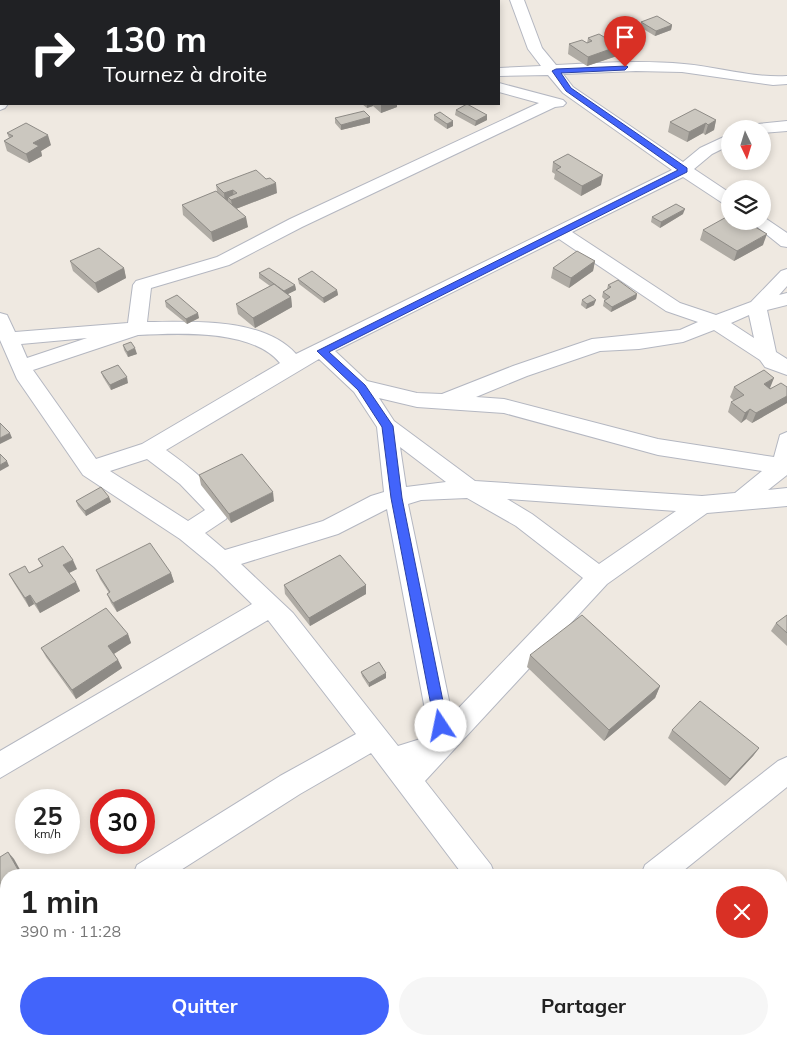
<!DOCTYPE html>
<html lang="fr">
<meta charset="utf-8">
<style>
:root{--surface:#fff;--page:#f6f6f6;--text:#222;--muted:#767676;--accent:#4264fb}
body{margin:0;font-family:Mulish,sans-serif;background:var(--page);color:var(--text);height:100vh;display:flex;flex-direction:column;font-size:19px;white-space:nowrap}
*{box-sizing:border-box;margin:0}
p{font-size:16px;color:var(--muted)}
.icon{flex:none;width:28px;height:28px;fill:none;stroke:currentColor;stroke-width:2;stroke-linecap:round;stroke-linejoin:round}
.map{position:relative;flex:1;overflow:hidden}
.details{position:absolute;left:0px;top:869px;width:788px;height:176px;display:flex;flex-direction:column;background:var(--surface);border-radius:20px 20px 0 0;box-shadow:0 2px 8px #0003}
.details>*{flex:none}
.banner{position:absolute;left:0px;top:0px;width:500px;height:105px;box-shadow:0 2px 8px #0003;background:#202124;color:#fff;overflow:hidden}
.needle{width:32px;rotate:176deg}
.fabs{position:absolute;left:721px;top:120px;display:grid;gap:10px}
.fabs a{display:grid;place-items:center;width:50px;height:50px;border-radius:50%;background:var(--surface);box-shadow:0 2px 8px #0003;font-size:25px}
.speed{position:absolute;left:15px;top:789px;display:flex;gap:10px;font-size:25px;font-weight:700;text-align:center}
.speed>*{display:grid;place-content:center;width:65px;height:65px;border-radius:50%;background:var(--surface);box-shadow:0 2px 8px #0003;line-height:1}
.speed small{font-size:12px;font-weight:400}
.speed .limit{border:8px solid #d22;background:#fff;color:#111}
.pin{position:absolute;display:grid;place-items:center;width:42px;height:42px;color:#fff;margin:-51px -21px;border-radius:50% 50% 50% 0;rotate:-45deg;box-shadow:0 0 5px #0007}
.pin .icon{rotate:45deg}
.me{position:absolute;width:55px;margin:-28px;rotate:349deg;stroke-linejoin:round;filter:drop-shadow(0 0 4px #0008)}
.turn{display:flex;align-items:center;gap:18px;height:105px;padding:0 20px;font-size:22px}
.turn .icon{width:65px;height:65px;stroke-width:2.5}
.turn b{display:block;font-size:35px;line-height:42px}
.round{display:grid;place-items:center;flex:none;width:52px;height:52px;border-radius:26px;background:var(--page)}
.overview{display:flex;align-items:center;justify-content:space-between;height:85px;padding:0 20px}
h1{font-size:30px;font-weight:700;line-height:38px}
.cta{display:flex;gap:10px;margin-top:auto;padding:10px 20px}
.cta a{flex:1;height:58px;border-radius:30px;background:var(--accent);color:#fff;font-size:20px;font-weight:700;line-height:58px;text-align:center}
.cta a+a{background:var(--page);color:var(--text)}
.map>svg:first-child{display:block}
.lines{fill:none;stroke-linecap:round;stroke-linejoin:round}
.street-casing{stroke:#b4b7c1;stroke-width:2}
.street{fill:#fff;fill-rule:evenodd}
.wall{fill:#afaba4}
.shaded-wall{fill:#8e8b86}
.building{fill:#cbc7bf;stroke:#8e8b86}
.route{fill:#4264fb;stroke:#2b41a3}
</style>
<div class="map">
<svg width="787" height="1044" viewBox="0 0 787 1044">
<rect width="100%" height="100%" fill="#efe9e1"/>
<g class="lines">
<g class="street-casing">
<g id="street">
<path d="M 199,0 L 218,0 L 219,1 L 200,1 Z"/>
<path d="M 510,0 L 524,0 L 542,48 L 556,65 C 598,63 641,60 684,64 C 719,67 751,78 787,76 L 787,84 L 773,85 L 682,72 L 636,71 L 563,74 L 573,87 L 683,162 L 700,148 L 730,134 L 730,145 L 712,154 L 694,169 L 730,193 L 730,205 L 724,204 L 683,177 L 572,232 L 680,303 L 716,315 L 751,302 L 781,271 L 787,269 L 787,286 L 779,295 L 787,293 L 787,305 L 767,310 L 776,352 L 787,359 L 787,375 L 765,367 L 760,360 L 714,330 L 683,342 L 639,349 L 600,351 L 527,376 L 476,397 L 504,399 L 658,439 L 774,457 L 780,435 L 787,432 L 787,475 L 768,490 L 787,488 L 787,506 L 707,513 L 607,584 L 425,781 L 491,865 L 495,875 L 463,875 L 371,753 L 300,794 L 173,875 L 133,875 L 137,865 L 280,776 L 356,734 L 268,620 L 0,778 L 0,751 L 252,604 L 214,567 L 180,539 L 83,475 L 17,379 L 0,340 L 0,313 L 7,315 L 15,332 L 128,323 L 133,285 L 136,281 L 217,257 L 290,219 L 539,103 L 499,92 L 499,83 L 563,100 L 566,103 L 563,106 L 555,107 L 302,227 L 229,265 L 151,288 L 147,322 C 193,322 263,317 296,354 L 672,170 L 563,93 L 548,75 L 499,76 L 499,68 L 541,66 L 528,49 ZM 559,239 L 666,311 L 698,322 L 680,330 L 592,339 L 513,366 L 442,394 L 417,393 L 367,381 L 335,351 ZM 749,315 L 754,338 L 731,323 ZM 138,335 C 180,333 252,329 280,363 L 142,444 L 96,459 L 33,370 ZM 87,338 L 27,358 L 21,344 ZM 319,359 L 354,392 L 377,427 L 384,492 L 371,496 L 323,521 L 225,550 L 205,533 L 226,519 L 229,513 C 215,486 191,468 166,450 ZM 379,398 L 417,407 L 504,413 L 658,455 L 762,471 L 735,493 L 702,496 L 475,481 L 394,421 ZM 400,447 L 446,482 L 406,487 ZM 147,459 L 180,484 L 205,510 L 188,521 L 110,471 ZM 467,498 L 516,526 L 583,578 L 452,715 L 408,504 L 421,500 ZM 507,499 L 676,511 L 599,564 L 532,514 ZM 387,509 L 430,736 L 398,746 L 293,613 L 241,564 L 338,534 Z"/>
<rect x="0" y="67" width="1" height="8"/>
<path d="M 0,98 L 1,104 L 8,104 L 5,108 L 0,110 Z"/>
<path d="M 787,121 L 787,131 L 762,133 L 762,129 L 750,129 L 758,124 Z"/>
<path d="M 762,216 L 787,233 L 787,247 L 781,246 L 755,225 L 753,221 L 762,221 Z"/>
<path d="M 787,757 L 787,787 L 678,875 L 641,875 L 645,865 L 778,761 Z"/>
<path d="M 6,963 L 6,996 L 0,998 L 0,965 Z"/>
<path d="M 0,1020 L 6,1023 L 6,1039 L 18,1039 L 20,1044 L 0,1044 Z"/>
<path d="M 268,1039 L 302,1039 L 304,1044 L 270,1044 Z"/>
<path d="M 591,1039 L 625,1039 L 627,1044 L 593,1044 Z"/>
</g>
</g>
<use href="#street" class="street"/>
</g>
<g class="wall">
<path d="M 641,22 L 672,25 L 671,30 L 655,36 L 640,27 Z"/>
<path d="M 588,38 L 617,56 L 587,66 L 568,54 L 569,44 L 587,43 Z"/>
<path d="M 362,104 L 397,104 L 397,107 L 381,113 L 373,106 L 367,108 Z"/>
<path d="M 456,110 L 487,115 L 487,120 L 475,126 L 455,115 Z"/>
<path d="M 434,115 L 453,126 L 447,129 L 434,120 Z"/>
<path d="M 370,117 L 370,123 L 341,130 L 335,123 L 335,118 Z"/>
<path d="M 716,120 L 714,130 L 705,135 L 703,133 L 687,142 L 668,132 L 670,122 Z"/>
<path d="M 7,133 L 51,145 L 41,151 L 42,156 L 29,163 L 7,151 L 4,141 L 9,138 Z"/>
<path d="M 553,162 L 601,185 L 581,196 L 554,179 L 555,174 L 552,172 Z"/>
<path d="M 216,185 L 277,193 L 236,209 L 248,227 L 213,242 L 183,215 L 182,205 L 217,191 Z"/>
<path d="M 683,214 L 660,228 L 651,222 L 652,217 Z"/>
<path d="M 730,221 L 749,221 L 748,223 L 763,245 L 734,261 L 700,240 L 703,230 Z"/>
<path d="M 70,261 L 124,268 L 126,278 L 98,293 L 73,271 Z"/>
<path d="M 595,261 L 593,271 L 569,288 L 551,278 L 553,268 Z"/>
<path d="M 259,273 L 295,285 L 296,290 L 288,294 L 291,297 L 292,307 L 255,328 L 238,314 L 236,304 L 270,286 L 259,278 Z"/>
<path d="M 298,279 L 337,290 L 338,295 L 324,303 L 299,284 Z"/>
<path d="M 608,285 L 637,294 L 636,299 L 611,312 L 603,306 L 604,301 L 605,300 L 602,297 L 603,292 L 607,289 Z"/>
<path d="M 582,300 L 594,305 L 586,309 L 581,305 Z"/>
<path d="M 165,301 L 199,318 L 187,324 L 166,307 Z"/>
<path d="M 123,345 L 137,354 L 128,357 L 124,350 Z"/>
<path d="M 101,372 L 128,383 L 111,390 L 103,377 Z"/>
<path d="M 734,387 L 770,388 L 769,388 L 787,387 L 787,403 L 752,423 L 746,419 L 741,423 L 728,412 L 731,402 L 734,401 L 730,397 Z"/>
<path d="M 199,475 L 274,501 L 231,523 L 201,485 Z"/>
<path d="M 109,497 L 111,502 L 86,516 L 78,506 L 76,501 Z"/>
<path d="M 38,559 L 77,569 L 69,573 L 80,591 L 40,613 L 34,604 L 29,607 L 14,583 L 9,574 L 29,573 L 42,566 Z"/>
<path d="M 96,570 L 171,573 L 174,582 L 117,612 L 111,603 L 107,594 L 109,593 L 100,579 Z"/>
<path d="M 284,585 L 366,585 L 366,594 L 310,626 L 285,594 Z"/>
<path d="M 787,615 L 787,646 L 771,631 L 776,623 Z"/>
<path d="M 128,634 L 131,643 L 114,654 L 118,660 L 122,668 L 76,699 L 46,657 L 41,648 Z"/>
<path d="M 530,655 L 660,686 L 655,698 L 604,741 L 527,667 Z"/>
<path d="M 361,672 L 386,678 L 369,687 L 362,676 Z"/>
<path d="M 672,730 L 759,748 L 753,756 L 725,786 L 668,738 Z"/>
<path d="M 787,1000 L 787,1044 L 752,1044 L 748,1039 L 781,1039 L 781,1006 Z"/>
</g>
<g class="shaded-wall">
<path d="M 672,25 L 671,30 L 655,36 L 656,31 Z"/>
<path d="M 619,46 L 617,56 L 587,66 L 588,57 Z"/>
<path d="M 367,104 L 373,104 L 373,106 L 367,108 Z"/>
<path d="M 381,104 L 397,104 L 397,107 L 381,113 Z"/>
<path d="M 487,115 L 487,120 L 475,126 L 476,121 Z"/>
<path d="M 370,117 L 370,123 L 341,130 L 341,125 Z"/>
<path d="M 716,120 L 714,130 L 705,135 L 708,125 Z"/>
<path d="M 453,121 L 453,126 L 447,129 L 447,124 Z"/>
<path d="M 706,123 L 703,133 L 687,142 L 689,132 Z"/>
<path d="M 48,135 L 51,145 L 41,151 L 42,156 L 29,163 L 26,154 L 33,143 Z"/>
<path d="M 603,175 L 601,185 L 581,196 L 582,186 Z"/>
<path d="M 276,183 L 277,193 L 233,210 L 231,200 L 228,197 L 228,202 L 225,203 L 224,193 L 233,190 L 234,199 Z"/>
<path d="M 685,209 L 683,214 L 660,228 L 661,222 Z"/>
<path d="M 246,217 L 248,227 L 213,242 L 211,232 Z"/>
<path d="M 767,234 L 763,245 L 734,261 L 737,251 Z"/>
<path d="M 595,261 L 593,271 L 569,288 L 571,278 Z"/>
<path d="M 124,268 L 126,278 L 98,293 L 95,283 Z"/>
<path d="M 295,285 L 296,290 L 284,296 L 283,291 Z"/>
<path d="M 337,290 L 338,295 L 324,303 L 323,298 Z"/>
<path d="M 637,294 L 636,299 L 611,312 L 612,307 Z"/>
<path d="M 291,297 L 292,307 L 255,328 L 253,318 Z"/>
<path d="M 596,300 L 594,305 L 586,309 L 587,304 Z"/>
<path d="M 198,313 L 199,318 L 187,324 L 186,319 Z"/>
<path d="M 135,348 L 137,354 L 128,357 L 127,352 Z"/>
<path d="M 127,377 L 128,383 L 111,390 L 110,385 Z"/>
<path d="M 774,378 L 770,388 L 760,394 L 764,384 Z"/>
<path d="M 787,396 L 787,403 L 752,423 L 756,413 Z"/>
<path d="M 750,409 L 746,419 L 741,423 L 745,413 Z"/>
<path d="M 10,433 L 12,438 L 0,444 L 0,438 Z"/>
<path d="M 7,461 L 9,466 L 0,471 L 0,465 Z"/>
<path d="M 273,492 L 274,501 L 231,523 L 229,514 Z"/>
<path d="M 109,497 L 111,502 L 86,516 L 85,511 Z"/>
<path d="M 73,560 L 77,569 L 67,574 L 63,565 Z"/>
<path d="M 171,573 L 174,582 L 117,612 L 113,603 Z"/>
<path d="M 76,582 L 80,591 L 40,613 L 36,604 Z"/>
<path d="M 366,585 L 366,594 L 310,626 L 309,618 Z"/>
<path d="M 30,595 L 34,604 L 29,607 L 25,598 Z"/>
<path d="M 128,634 L 131,643 L 112,655 L 108,646 Z"/>
<path d="M 118,660 L 122,668 L 76,699 L 72,690 Z"/>
<path d="M 386,673 L 386,678 L 369,687 L 369,683 Z"/>
<path d="M 660,686 L 655,698 L 604,741 L 609,730 Z"/>
<path d="M 759,748 L 753,756 L 725,786 L 730,779 Z"/>
<path d="M 8,852 L 14,859 L 23,875 L 21,875 Z"/>
<path d="M 6,929 L 6,939 L 0,943 L 0,933 Z"/>
</g>
<g class="building">
<path d="M 35,0 L 45,0 L 48,1 L 33,1 Z"/>
<path d="M 120,0 L 146,0 L 143,1 L 123,1 Z"/>
<path d="M 657,16 L 672,25 L 656,31 L 641,22 Z"/>
<path d="M 599,34 L 619,46 L 588,57 L 569,44 L 582,40 L 587,43 L 592,41 L 588,38 Z"/>
<path d="M 467,104 L 487,115 L 476,121 L 456,110 Z"/>
<path d="M 695,109 L 716,120 L 708,125 L 706,123 L 689,132 L 670,122 Z"/>
<path d="M 364,111 L 370,117 L 341,125 L 335,118 Z"/>
<path d="M 440,112 L 453,121 L 447,124 L 434,115 Z"/>
<path d="M 26,123 L 48,135 L 33,143 L 39,146 L 26,154 L 4,141 L 13,136 L 7,133 Z"/>
<path d="M 568,154 L 603,175 L 582,186 L 556,170 L 561,167 L 553,162 Z"/>
<path d="M 256,170 L 266,179 L 270,178 L 276,183 L 231,200 L 228,197 L 237,193 L 233,190 L 224,193 L 216,185 Z"/>
<path d="M 216,191 L 246,217 L 211,232 L 182,205 Z"/>
<path d="M 676,204 L 685,209 L 661,222 L 652,217 Z"/>
<path d="M 730,215 L 730,221 L 745,221 L 767,234 L 737,251 L 703,230 Z"/>
<path d="M 99,248 L 124,268 L 95,283 L 70,261 Z"/>
<path d="M 577,251 L 595,261 L 571,278 L 553,268 Z"/>
<path d="M 269,268 L 295,285 L 284,291 L 259,273 Z"/>
<path d="M 312,271 L 337,290 L 323,298 L 298,279 Z"/>
<path d="M 618,280 L 637,294 L 612,307 L 604,301 L 610,297 L 603,292 L 611,287 L 608,285 Z"/>
<path d="M 274,284 L 291,297 L 253,318 L 236,304 Z"/>
<path d="M 177,295 L 198,313 L 186,319 L 165,301 Z"/>
<path d="M 590,295 L 596,300 L 587,304 L 582,300 Z"/>
<path d="M 131,342 L 135,348 L 127,352 L 123,345 Z"/>
<path d="M 118,365 L 127,377 L 110,385 L 101,372 Z"/>
<path d="M 764,370 L 774,378 L 764,384 L 770,389 L 781,383 L 787,387 L 787,396 L 756,413 L 750,409 L 745,413 L 731,402 L 744,395 L 734,387 Z"/>
<path d="M 0,423 L 10,433 L 0,438 Z"/>
<path d="M 0,454 L 7,461 L 0,465 Z"/>
<path d="M 242,454 L 273,492 L 229,514 L 199,475 Z"/>
<path d="M 101,487 L 109,497 L 85,511 L 76,501 Z"/>
<path d="M 150,543 L 171,573 L 113,603 L 107,594 L 110,592 L 96,570 Z"/>
<path d="M 63,546 L 73,560 L 63,565 L 76,582 L 36,604 L 30,595 L 25,598 L 9,574 L 25,566 L 29,573 L 43,566 L 38,559 Z"/>
<path d="M 340,555 L 366,585 L 309,618 L 284,585 Z"/>
<path d="M 106,608 L 128,634 L 108,646 L 118,660 L 72,690 L 41,648 Z"/>
<path d="M 582,615 L 660,686 L 609,730 L 530,655 Z"/>
<path d="M 787,615 L 787,633 L 776,623 Z"/>
<path d="M 379,662 L 386,673 L 369,683 L 361,672 Z"/>
<path d="M 700,701 L 759,748 L 730,779 L 672,730 Z"/>
<path d="M 8,852 L 21,875 L 6,875 L 6,929 L 0,933 L 0,857 Z"/>
<path d="M 781,972 L 787,978 L 787,984 L 781,989 Z"/>
<path d="M 787,1001 L 787,1044 L 762,1044 L 758,1039 L 781,1039 L 781,1007 Z"/>
</g>
<path class="route" d="M 627,66 L 628,67 L 625,70 L 561,73 L 571,88 L 687,168 L 687,172 L 329,352 L 365,385 L 393,426 L 402,498 L 448,726 L 446,730 L 441,732 L 437,730 L 435,726 L 391,498 L 382,427 L 358,390 L 317,351 L 678,170 L 566,91 L 552,71 L 556,69 Z"/>
</svg>
<div class="fabs">
<a><svg class="needle" viewBox="-14 -14 28 28"><path d="M0-13l5 13h-10z" fill="#e53935"/><path d="M0 13l5-13h-10z" fill="#767676"/></svg></a>
<a><svg class="icon" aria-label="layers" viewBox="0 0 24 24"><path d="M12 4l9 5-9 5-9-5zM3 14l9 5 9-5"/></svg></a>
</div>
<div class="speed"><div>25<small>km/h</small></div><div class="limit">30</div></div>
<div class="pin" style="left:625px;top:67px;background:#d93025"><svg class="icon" aria-label="arrive" viewBox="0 0 24 24"><path d="M6 21V4h12l-3 4 3 4H6"/></svg></div>
<svg class="me" style="left:441px;top:726px" viewBox="-20 -20 40 40"><circle r="19" fill="#fff"/><path d="M0-13L10 11 0 6-10 11z" fill="#4264fb"/></svg>
<div class="banner">
<div class="turn"><svg class="icon" aria-label="right" viewBox="0 0 24 24"><path d="M7 20v-9h11M14 6l5 5-5 5"/></svg><div><b>130 m</b>Tournez à droite</div></div>
</div>
<section class="details">
<div class="overview"><div><h1>1 min</h1><p>390 m · 11:28</p></div><a class="round" style="background:#d93025;color:#fff"><svg class="icon" aria-label="close" viewBox="0 0 24 24"><path d="M6 6l12 12M18 6L6 18"/></svg></a></div>
<div class="cta"><a>Quitter</a><a>Partager</a></div>
</section>
</div>
